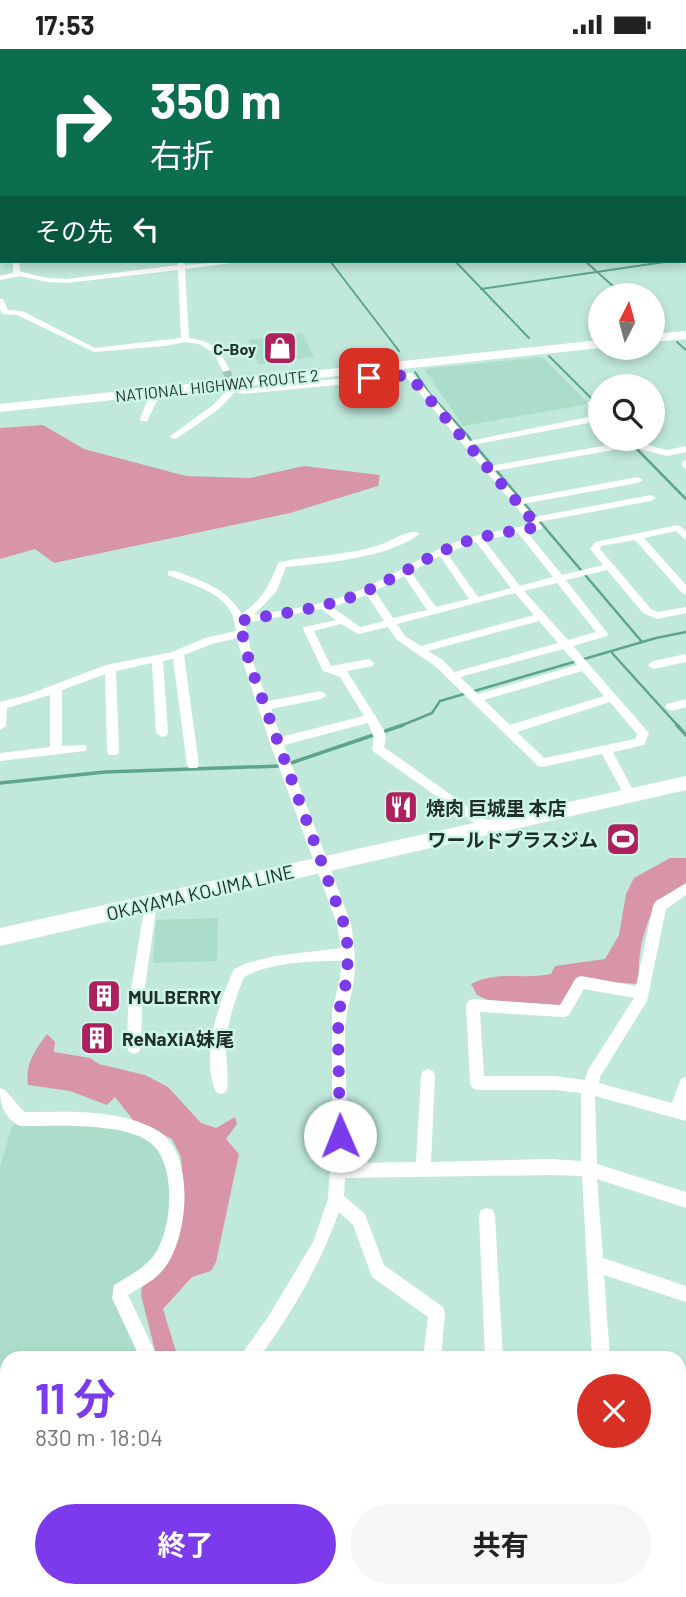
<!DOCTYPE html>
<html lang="ja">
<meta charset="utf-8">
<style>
:root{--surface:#fff;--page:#f6f6f6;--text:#222;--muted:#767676;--accent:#7c3aed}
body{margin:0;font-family:Barlow,"Noto Sans JP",sans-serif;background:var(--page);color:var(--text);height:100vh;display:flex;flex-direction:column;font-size:26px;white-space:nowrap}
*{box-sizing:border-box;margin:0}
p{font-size:23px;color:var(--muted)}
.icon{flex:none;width:38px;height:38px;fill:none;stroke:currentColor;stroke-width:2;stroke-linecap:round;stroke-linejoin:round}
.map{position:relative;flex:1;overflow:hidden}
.panel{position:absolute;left:0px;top:1302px;width:686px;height:247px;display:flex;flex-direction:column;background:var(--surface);border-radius:21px 21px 0 0;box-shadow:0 4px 10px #0003}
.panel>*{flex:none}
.guide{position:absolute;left:0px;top:0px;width:686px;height:214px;box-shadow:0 4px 10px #0003;background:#0b6e4f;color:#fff;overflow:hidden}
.needle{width:46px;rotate:6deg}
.controls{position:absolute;left:588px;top:234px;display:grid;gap:14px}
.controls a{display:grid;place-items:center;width:77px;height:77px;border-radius:50%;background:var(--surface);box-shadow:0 4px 10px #0003;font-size:35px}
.pin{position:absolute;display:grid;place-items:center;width:60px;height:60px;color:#fff;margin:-30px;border-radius:14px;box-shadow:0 4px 10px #0006}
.me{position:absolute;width:77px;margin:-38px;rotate:359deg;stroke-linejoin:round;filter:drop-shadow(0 0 5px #0008)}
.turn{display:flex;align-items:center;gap:24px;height:147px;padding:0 35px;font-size:32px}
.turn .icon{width:91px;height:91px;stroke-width:2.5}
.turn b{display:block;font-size:49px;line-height:60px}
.then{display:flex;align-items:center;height:66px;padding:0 35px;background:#0003;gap:14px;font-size:26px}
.round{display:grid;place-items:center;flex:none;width:74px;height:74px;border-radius:37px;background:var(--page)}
.headline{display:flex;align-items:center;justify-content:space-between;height:119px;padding:0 35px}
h1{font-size:42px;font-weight:700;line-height:52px;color:var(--accent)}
.primary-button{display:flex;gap:14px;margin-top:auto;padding:14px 35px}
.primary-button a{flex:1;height:80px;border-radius:42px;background:var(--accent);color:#fff;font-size:28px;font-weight:700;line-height:80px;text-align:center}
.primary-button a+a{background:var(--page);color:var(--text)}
.status{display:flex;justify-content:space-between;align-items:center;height:49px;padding:0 35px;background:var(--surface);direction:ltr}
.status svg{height:19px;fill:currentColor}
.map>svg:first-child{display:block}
.built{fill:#acddcb}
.green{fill:#d995a8}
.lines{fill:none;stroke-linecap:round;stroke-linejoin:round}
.stream-far2{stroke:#5ea48e;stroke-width:2}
.stream-far1{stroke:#5ea48e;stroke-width:2.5}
.stream{stroke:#5ea48e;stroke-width:3.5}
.minor-tunnel{stroke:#a0c4b8;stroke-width:8;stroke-dasharray:8 3.5;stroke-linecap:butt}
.minor{fill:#fff;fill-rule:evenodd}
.primary{fill:#fff;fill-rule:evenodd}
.trunk{fill:#fff;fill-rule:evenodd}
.route{stroke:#7c3aed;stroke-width:12;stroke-dasharray:0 21.6}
.labels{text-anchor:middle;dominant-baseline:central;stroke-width:5;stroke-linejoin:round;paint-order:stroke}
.far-poi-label{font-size:16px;font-weight:bold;fill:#202f2a;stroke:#cdf6e8;text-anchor:end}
.far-street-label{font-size:16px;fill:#202f2a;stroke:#cdf6e8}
.poi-label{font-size:19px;font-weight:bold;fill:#202f2a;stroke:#cdf6e8;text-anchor:start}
.street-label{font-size:19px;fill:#202f2a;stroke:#cdf6e8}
</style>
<div class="status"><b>17:53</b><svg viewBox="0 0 49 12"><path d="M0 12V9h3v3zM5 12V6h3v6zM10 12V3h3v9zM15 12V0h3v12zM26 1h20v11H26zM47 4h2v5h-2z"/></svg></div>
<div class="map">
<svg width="686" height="1548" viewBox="0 0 686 1548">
<rect width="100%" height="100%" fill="#c0e9db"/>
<g class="built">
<path d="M 302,284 L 314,308 L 258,315 L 248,291 Z"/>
<path d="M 542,308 L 589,355 L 463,377 L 424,320 Z"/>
<path d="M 218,869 L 217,912 L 153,914 L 156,871 Z"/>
<path d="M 17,1074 L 120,1078 L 158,1094 L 171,1130 L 169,1173 L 159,1202 L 146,1218 L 113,1239 L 116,1254 L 142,1309 L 7,1309 L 7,1542 L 220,1542 L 224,1548 L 0,1548 L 0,1118 L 12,1077 Z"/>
</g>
<g class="green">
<path d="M 43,376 L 84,400 L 186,427 L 250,429 L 304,417 L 380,426 L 378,437 L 290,464 L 54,514 L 35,500 L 0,510 L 0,379 Z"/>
<path d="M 670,809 L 686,809 L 686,836 L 657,851 C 644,880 637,903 639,935 L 574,931 L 563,957 L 488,951 L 477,946 L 471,935 C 497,921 523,931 551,925 L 555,917 L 605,910 L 619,886 L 626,845 L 634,829 Z"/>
<path d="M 47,985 L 55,993 L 54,1003 L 90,1009 L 99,1015 L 145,1026 L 168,1038 L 201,1074 L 216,1079 L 235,1068 L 237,1075 L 226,1090 L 239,1105 L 216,1213 L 211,1222 L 192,1228 L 163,1260 L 178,1309 L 157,1309 L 141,1246 L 142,1233 L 157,1219 L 183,1136 L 181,1108 L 172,1090 L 133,1071 L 115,1048 L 107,1056 L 70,1042 L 28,1036 C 25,1015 35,1001 47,985 Z"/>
<path d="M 245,1542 L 538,1542 L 538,1548 L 248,1548 Z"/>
</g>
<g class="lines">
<g class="stream-far2">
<path d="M 205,0 L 231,2"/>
<path d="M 684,68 L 686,70"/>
<path d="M 684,181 L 686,183"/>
<path d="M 330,212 L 399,302"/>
<path d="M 455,212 L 529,289"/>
<path d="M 585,212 L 624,247"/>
<path d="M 481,240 L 671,212"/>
<path d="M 653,272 L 655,274"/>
<path d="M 677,293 L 686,301"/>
<path d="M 549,307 L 600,358"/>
<path d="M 415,323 L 430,345 L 470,389"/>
</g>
<g class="stream-far1">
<path d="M 468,388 L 642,593"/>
<path d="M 627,390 L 686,450"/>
<path d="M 612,604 L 679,678"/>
<path d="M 398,678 L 432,664 L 440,652 L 656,589 L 686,583"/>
</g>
<g class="stream">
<path d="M 677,676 L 686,686"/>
<path d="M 288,715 L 403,676"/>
<path d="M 0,734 L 105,723 L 281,717"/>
</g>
<path class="minor-tunnel" d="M 226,321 L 233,340"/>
<g class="minor">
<path d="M 129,0 L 135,0 L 136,2 L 131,2 Z"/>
<path d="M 243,0 L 249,0 L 243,2 Z"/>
<path d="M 378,0 L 384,0 L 384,2 L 379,2 Z"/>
<rect x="559" y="0" width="6" height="2"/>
<path d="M 684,70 L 686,71 L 686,76 L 684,75 Z"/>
<rect x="0" y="95" width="2" height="4"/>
<path d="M 684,144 L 686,145 L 686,149 L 684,148 Z"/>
<rect x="684" y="161" width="2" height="4"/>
<rect x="0" y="190" width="2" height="4"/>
<path d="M 13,212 L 19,212 L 20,222 L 22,223 L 47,229 L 67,230 L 178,216 L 178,212 L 184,212 L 185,216 L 235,212 L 232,214 L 185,220 L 189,289 C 213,292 219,300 230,321 L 223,323 L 214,304 L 199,295 L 185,293 L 165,297 L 94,303 L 17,266 L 2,265 L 0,260 L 0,250 L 3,250 L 8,261 L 22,262 L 95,299 L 181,289 L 178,221 L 67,234 L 47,233 L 20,227 L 0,231 L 0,227 L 13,224 Z"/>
<path d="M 409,324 L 412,324 L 470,392 L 588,368 L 592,371 L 588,374 L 472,396 L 490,417 L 631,392 L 667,401 L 686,397 L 686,403 L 667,407 L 631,398 L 494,422 L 519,450 L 638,428 L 643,431 L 638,434 L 523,455 L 534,468 L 651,446 L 656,449 L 651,452 L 538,473 L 543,478 L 541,480 L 527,483 L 562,526 L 603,516 L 590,500 L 595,493 L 678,476 L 686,482 L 686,491 L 676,482 L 644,489 L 686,536 L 686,545 L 682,544 L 635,491 L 601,497 L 600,500 L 651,560 L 658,563 L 686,558 L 686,564 L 657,570 L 643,564 L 607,521 L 566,531 L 608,585 L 607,587 L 573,597 L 649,684 L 644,696 L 613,703 L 636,747 L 634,750 L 626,750 L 602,705 L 542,718 L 538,717 L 435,617 L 397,591 L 388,578 L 358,585 L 341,575 L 314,582 L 331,617 L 369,610 L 374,614 L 373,617 L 347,622 L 384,681 L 386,689 L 384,698 L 492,775 L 494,778 L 492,781 L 484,781 L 374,703 L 372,700 L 374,689 L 368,674 L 284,696 L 351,875 C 354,893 356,911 354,929 C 352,948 345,964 345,983 C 345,1027 349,1070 346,1114 L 416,1113 L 421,1027 L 423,1022 L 428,1020 L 433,1022 L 435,1027 L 431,1113 L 551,1110 L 581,1112 L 581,1044 L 555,1041 L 477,1041 L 472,1039 L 470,1034 L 466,956 L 468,952 L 473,950 L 560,956 L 576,929 L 581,927 L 636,937 L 653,857 L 655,853 L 686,834 L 686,846 L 666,860 L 647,952 L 600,1028 L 599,1034 L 672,1054 L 681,1030 L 686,1028 L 686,1072 L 595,1047 L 597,1115 L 686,1143 L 686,1159 L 597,1130 L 603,1209 L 686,1237 L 686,1253 L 604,1226 L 610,1309 L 592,1309 L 582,1127 L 551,1126 L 345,1129 L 344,1147 L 365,1165 L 384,1216 L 443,1258 L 445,1264 L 441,1309 L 423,1309 L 428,1268 L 372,1228 L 353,1176 L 339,1163 C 320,1216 292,1264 259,1309 L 239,1309 L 268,1268 L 313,1193 L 328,1150 L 332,1087 L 332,962 L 340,930 L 341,912 C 310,912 272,913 244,928 C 236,949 228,970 226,993 C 225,1006 230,1033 226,1043 L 221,1045 L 216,1043 C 200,1007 219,953 234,920 L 247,914 L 275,907 L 341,899 L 337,875 L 270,694 L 244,616 L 237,589 L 212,595 L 184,606 L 199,716 L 197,719 L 189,719 L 187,716 L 173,610 L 163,612 L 168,684 L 166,687 L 162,688 L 156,684 L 152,614 L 116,622 L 119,703 L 117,706 L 109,706 L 107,703 L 105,625 L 62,641 L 62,697 L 85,696 L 87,699 L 85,702 L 0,712 L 0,704 L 50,698 L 50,646 L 7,659 L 6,677 L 0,681 L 0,653 L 27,646 L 106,616 L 172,603 L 205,589 L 236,582 C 235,577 234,570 232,565 C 221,542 190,535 168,526 L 168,522 L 176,522 C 203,533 225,538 242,565 C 266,546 267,539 279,513 C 313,506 348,507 382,495 C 393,491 406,482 417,483 L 419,485 C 389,509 324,514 286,518 L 276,543 L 254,566 C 285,561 318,557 348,546 C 383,533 414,511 448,496 C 475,485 503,481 531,476 L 407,329 L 244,345 L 235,343 L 219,360 L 176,390 L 169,388 L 213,356 L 230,338 L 244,341 L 293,334 L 292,330 L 296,328 L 299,328 L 301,333 ZM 518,484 L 553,528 L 520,537 L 484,491 ZM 476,493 L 511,539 L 478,548 L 447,504 ZM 440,507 L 469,550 L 436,558 L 411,523 ZM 404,527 L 427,561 L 393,569 L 375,542 ZM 557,534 L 596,583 L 568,591 L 524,542 ZM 515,544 L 534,566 L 421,597 L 405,587 L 397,575 ZM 367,546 L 384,572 L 360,578 L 332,558 ZM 321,560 L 336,571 L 304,578 L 303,580 L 323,622 L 340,628 L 364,667 L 281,688 L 271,660 L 321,650 L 327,646 L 321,642 L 268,652 L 254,616 L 245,574 ZM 539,572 L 558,594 L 454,623 L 443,611 L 428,602 ZM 563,600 L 577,616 L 478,645 L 460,628 ZM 582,622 L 604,647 L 510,676 L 484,651 ZM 610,653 L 637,685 L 635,690 L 544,709 L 517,683 ZM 584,940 L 634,949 L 588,1021 L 585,1031 L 555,1027 L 484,1027 L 480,963 L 564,968 L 569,966 Z"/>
<path d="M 152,340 L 159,342 L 157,352 L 147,372 L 141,372 L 140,370 Z"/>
<path d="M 591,351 L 600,360 L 600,367 L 597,367 L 587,354 Z"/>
<path d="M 686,411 L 686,420 L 682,417 L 683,412 Z"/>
<path d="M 686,605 L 686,613 L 653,620 L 648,616 L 653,612 Z"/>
<path d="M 686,650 L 686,658 L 671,662 L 665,658 L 667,655 Z"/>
<path d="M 151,849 L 156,850 L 157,854 L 142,959 L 141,998 L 139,1003 L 134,1005 L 129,1003 L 127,998 L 128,959 L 145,854 L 146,850 Z"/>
<path d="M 0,1039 L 5,1041 L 24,1063 C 67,1063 115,1059 155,1080 C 196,1101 189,1185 166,1217 C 157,1230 142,1238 128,1246 L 158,1309 L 140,1309 L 112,1249 L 114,1236 C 129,1227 147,1218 156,1203 C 173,1176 177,1111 148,1092 C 120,1073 54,1077 20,1077 C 4,1069 0,1056 0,1039 Z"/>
<path d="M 487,1159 L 493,1161 L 495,1167 L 503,1309 L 485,1309 L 479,1167 L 481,1161 Z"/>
<path d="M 679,1330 L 686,1332 L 686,1350 L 679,1348 Z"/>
<path d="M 223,1542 L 244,1542 L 247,1548 L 226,1548 Z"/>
<path d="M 484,1542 L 504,1542 L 506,1548 L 486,1548 Z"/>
</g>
<path class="primary" d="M 686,727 L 686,741 L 0,897 L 0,879 Z"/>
<g class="trunk">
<path d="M 686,282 L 686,290 L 653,293 L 653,285 Z"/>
<path d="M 600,291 L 600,299 L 0,363 L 0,355 Z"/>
</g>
</g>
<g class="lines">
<path class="route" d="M 340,1087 L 338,984 L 339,962 L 347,930 L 348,899 L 344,875 L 250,616 L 239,572 C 276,565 314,561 349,549 C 386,536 418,512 454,497 C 480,486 510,483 538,478 L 409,326 L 369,329"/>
</g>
<defs>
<g id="shop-square" transform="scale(1.75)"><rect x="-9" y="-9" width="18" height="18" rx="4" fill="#ad205d" stroke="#cdf6e8"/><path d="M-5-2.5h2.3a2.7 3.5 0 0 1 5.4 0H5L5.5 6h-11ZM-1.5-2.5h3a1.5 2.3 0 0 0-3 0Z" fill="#fff"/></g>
<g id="restaurant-square" transform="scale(1.75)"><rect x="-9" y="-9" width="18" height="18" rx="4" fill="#ad205d" stroke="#cdf6e8"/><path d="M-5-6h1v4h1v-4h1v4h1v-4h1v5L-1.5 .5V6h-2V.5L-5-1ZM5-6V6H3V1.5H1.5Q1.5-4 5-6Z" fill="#fff"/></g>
<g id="stadium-square" transform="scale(1.75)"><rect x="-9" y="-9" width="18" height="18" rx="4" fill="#ad205d" stroke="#cdf6e8"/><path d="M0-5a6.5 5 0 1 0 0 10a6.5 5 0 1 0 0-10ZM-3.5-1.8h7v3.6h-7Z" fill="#fff"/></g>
<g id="building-square" transform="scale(1.75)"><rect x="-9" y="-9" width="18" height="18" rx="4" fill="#ad205d" stroke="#cdf6e8"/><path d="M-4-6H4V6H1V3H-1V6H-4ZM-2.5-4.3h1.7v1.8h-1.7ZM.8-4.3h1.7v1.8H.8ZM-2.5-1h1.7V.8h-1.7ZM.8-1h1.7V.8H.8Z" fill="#fff"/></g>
</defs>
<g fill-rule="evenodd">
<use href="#shop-square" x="280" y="299"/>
<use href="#restaurant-square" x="401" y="758"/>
<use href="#stadium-square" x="623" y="790"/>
<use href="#building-square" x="104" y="947"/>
<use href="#building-square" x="97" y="989"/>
</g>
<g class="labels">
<g class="far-poi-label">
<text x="256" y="299">C-Boy</text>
</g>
<g class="far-street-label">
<text transform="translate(217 336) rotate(-6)">NATIONAL HIGHWAY ROUTE 2</text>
</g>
<g class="poi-label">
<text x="426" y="758">焼肉 巨城里 本店</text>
<text x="598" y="790" text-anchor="end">ワールドプラスジム</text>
<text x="128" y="947">MULBERRY</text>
<text x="122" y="989">ReNaXiA妹尾</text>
</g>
<g class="street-label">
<text transform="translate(200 843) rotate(-13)">OKAYAMA KOJIMA LINE</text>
</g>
</g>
</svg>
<div class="controls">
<a><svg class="needle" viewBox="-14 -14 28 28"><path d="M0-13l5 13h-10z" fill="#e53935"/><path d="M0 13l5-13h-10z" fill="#767676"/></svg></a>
<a><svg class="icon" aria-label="search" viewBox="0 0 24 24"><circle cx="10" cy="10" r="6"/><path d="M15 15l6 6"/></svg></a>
</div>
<div class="pin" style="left:369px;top:329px;background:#d93025"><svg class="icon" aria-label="arrive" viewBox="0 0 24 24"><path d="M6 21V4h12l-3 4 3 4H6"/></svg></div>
<svg class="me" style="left:340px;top:1087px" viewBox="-20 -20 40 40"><circle r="19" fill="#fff"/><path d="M0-13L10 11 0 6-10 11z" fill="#7c3aed"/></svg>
<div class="guide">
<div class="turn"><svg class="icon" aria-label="right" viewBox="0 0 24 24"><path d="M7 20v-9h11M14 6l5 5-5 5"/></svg><div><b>350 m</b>右折</div></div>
<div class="then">その先<svg class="icon" aria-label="left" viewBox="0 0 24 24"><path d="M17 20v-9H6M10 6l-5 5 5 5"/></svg></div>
</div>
<section class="panel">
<div class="headline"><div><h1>11 分</h1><p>830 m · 18:04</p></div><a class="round" style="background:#d93025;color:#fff"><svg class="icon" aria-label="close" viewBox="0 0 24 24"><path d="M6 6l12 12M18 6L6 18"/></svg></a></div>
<div class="primary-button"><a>終了</a><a>共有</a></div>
</section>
</div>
